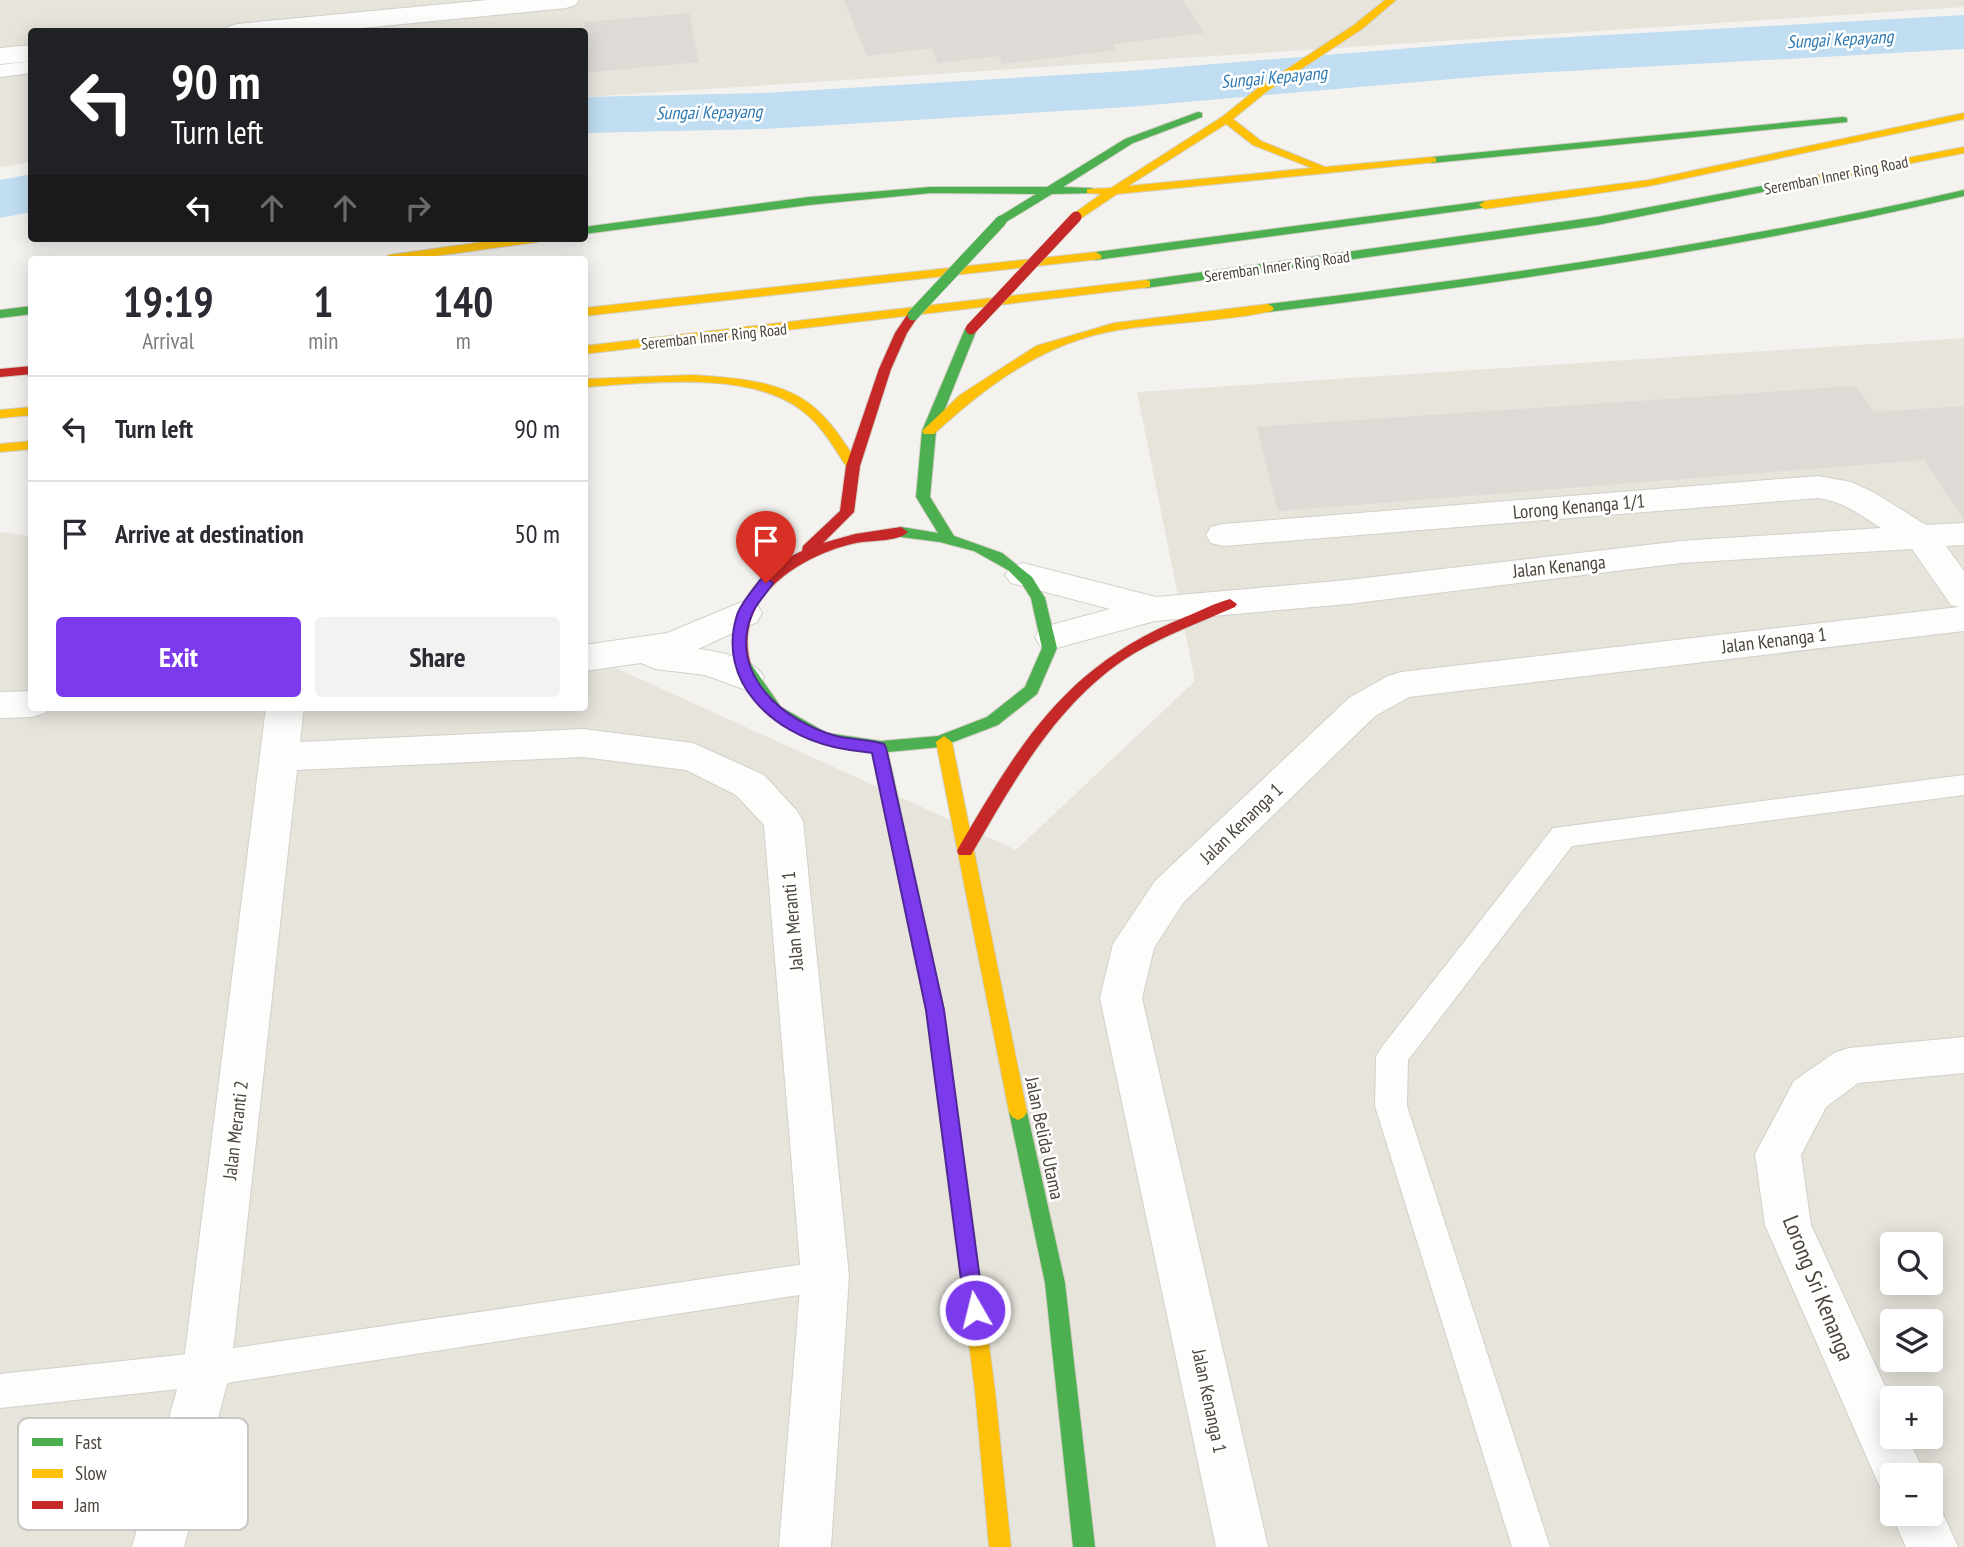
<!DOCTYPE html>
<meta charset="utf-8">
<style>
:root{--surface:#fff;--page:#f2f2f3;--text:#2b2b33;--muted:#7c7c81;--line:#e1e1e2;--accent:#7c3aed}
body{margin:0;font-family:"PT Sans Narrow",sans-serif;background:var(--page);color:var(--text);height:100vh;display:flex;flex-direction:column;font-size:26px;white-space:nowrap}
*{box-sizing:border-box;margin:0}
p{font-size:23px;color:var(--muted)}
.icon{flex:none;width:38px;height:38px;fill:none;stroke:currentColor;stroke-width:2;stroke-linecap:round;stroke-linejoin:round}
.map{position:relative;flex:1;overflow:hidden}
.details{position:absolute;left:28px;top:256px;width:560px;height:455px;display:flex;flex-direction:column;background:var(--surface);border-radius:7px;box-shadow:0 4px 18px #0003}
.details>*{flex:none}
.guide{position:absolute;left:28px;top:28px;width:560px;height:214px;border-radius:7px;box-shadow:0 4px 18px #0003;background:#202124;color:#fff;overflow:hidden}
.controls{position:absolute;left:1880px;top:1232px;display:grid;gap:14px}
.controls a{display:grid;place-items:center;width:63px;height:63px;border-radius:7px;background:var(--surface);box-shadow:0 4px 18px #0003;font-size:35px}
.pin{position:absolute;display:grid;place-items:center;width:60px;height:60px;color:#fff;margin:-72px -30px;border-radius:50% 50% 50% 0;rotate:-45deg;box-shadow:0 0 7px #0007}
.pin .icon{rotate:45deg}
.me{position:absolute;width:77px;margin:-38px;rotate:352deg;stroke-linejoin:round;filter:drop-shadow(0 0 5px #0008)}
.turn{display:flex;align-items:center;gap:24px;height:147px;padding:0 28px;font-size:32px}
.turn .icon{width:91px;height:91px;stroke-width:2.5}
.turn b{display:block;font-size:49px;line-height:60px}
.lanes{display:flex;align-items:center;height:66px;padding:0 28px;background:#0003;justify-content:center;gap:35px;direction:ltr}
.lanes .off{opacity:.35}
.eta{display:flex;justify-content:space-evenly;align-items:center;height:119px;text-align:center}
.eta b{font-size:42px;font-weight:600;line-height:49px}
.cta{display:flex;gap:14px;margin-top:auto;padding:14px 28px}
.cta a{flex:1;height:80px;border-radius:7px;background:var(--accent);color:#fff;font-size:28px;font-weight:600;line-height:80px;text-align:center}
.cta a+a{background:var(--page);color:var(--text)}
ul{padding:0;list-style:none}
li{display:flex;align-items:center;gap:21px;height:105px;padding:0 28px;border-top:2px solid var(--line)}
li div{flex:1}
li b{display:block;font-size:26px}
li em{font-style:normal}
.map>svg:first-child{display:block}
.residential{fill:#e7e4dc;fill-rule:evenodd}
.lines{fill:none;stroke-linecap:round;stroke-linejoin:round}
.river{fill:#c0ddf1;fill-rule:evenodd}
.building{fill:#dedbd6}
.lane-casing{stroke:#d2d0cb;stroke-width:2}
.street-casing{stroke:#d2d0cb;stroke-width:2}
.fast-casing{stroke:#d3cfc5;stroke-width:2}
.slow-casing{stroke:#d3cfc5;stroke-width:2}
.jam-casing{stroke:#d3cfc5;stroke-width:2}
.lane{fill:#fdfdfc;fill-rule:evenodd}
.street{fill:#fdfdfc;fill-rule:evenodd}
.fast{fill:#4caf50;fill-rule:evenodd}
.slow{fill:#ffc107;fill-rule:evenodd}
.jam{fill:#c62828;fill-rule:evenodd}
.fast-bridge-casing{stroke:#d3cfc5;stroke-width:12;stroke-linecap:butt}
.jam-bridge-casing{stroke:#d3cfc5;stroke-width:12;stroke-linecap:butt}
.fast-bridge{stroke:#4caf50;stroke-width:11}
.jam-bridge{stroke:#c62828;stroke-width:11}
.route{fill:#7c3aed;stroke:#51269a;stroke-width:2}
.labels{text-anchor:middle;dominant-baseline:central;stroke-width:5;stroke-linejoin:round;paint-order:stroke}
.far-street-label{font-size:16px;fill:#4b4439;stroke:#fff}
.far-water-label{font-size:18px;font-style:italic;fill:#2e7ab2;stroke:#fff}
.street-label{font-size:19px;fill:#4b4439;stroke:#fff}
.near-street-label{font-size:23px;fill:#4b4439;stroke:#fff}
.key{fill:#fff;stroke:#c9c7c4;stroke-width:2}
.key-label{font-size:19px;fill:#4b4439}
</style>
<div class="map">
<svg width="1964" height="1547" viewBox="0 0 1964 1547">
<rect width="100%" height="100%" fill="#f4f2ee"/>
<g class="residential">
<path d="M 0,0 L 1964,0 L 1964,7 L 585,97 L 584,32 L 32,32 L 31,162 L 0,167 Z"/>
<path d="M 1964,338 L 1964,1547 L 0,1547 L 0,532 L 31,536 L 32,707 L 584,707 L 585,654 L 1016,850 L 1195,681 L 1137,392 ZM 1892,1244 L 1930,1244 L 1930,1283 L 1892,1283 ZM 1892,1321 L 1930,1321 L 1930,1360 L 1892,1360 ZM 1892,1398 L 1930,1398 L 1930,1437 L 1892,1437 ZM 1892,1475 L 1930,1475 L 1930,1514 L 1892,1514 Z"/>
</g>
<g class="lines">
<g class="river">
<path d="M 1964,15 L 1964,49 L 1498,75 L 1128,107 L 765,129 L 584,133 L 584,97 L 765,93 L 1128,71 L 1498,41 Z"/>
<path d="M 32,174 L 32,212 L 0,218 L 0,180 Z"/>
</g>
</g>
<g class="building">
<path d="M 844,0 L 1183,0 L 1204,33 L 1113,44 L 1117,50 L 1002,64 L 998,56 L 938,63 L 932,48 L 867,56 Z"/>
<path d="M 689,13 L 699,62 L 584,73 L 584,22 Z"/>
<path d="M 1855,386 L 1874,412 L 1964,406 L 1964,520 L 1924,460 L 1278,511 L 1257,427 Z"/>
</g>
<g class="lines">
<g class="lane-casing">
<g id="lane">
<path d="M 32,61 L 32,73 L 0,77 L 0,65 Z"/>
<path d="M 1964,775 L 1964,795 L 1572,846 L 1408,1060 L 1407,1106 L 1550,1547 L 1512,1547 L 1375,1106 L 1376,1057 L 1381,1048 L 1553,828 Z"/>
<path d="M 825,1261 L 837,1265 L 842,1276 L 837,1287 L 825,1291 L 207,1386 L 0,1408 L 0,1374 L 207,1352 Z"/>
</g>
</g>
<g class="street-casing">
<g id="street">
<path d="M 488,0 L 579,0 L 575,5 L 566,8 L 321,32 L 225,32 L 228,27 L 237,24 Z"/>
<path d="M 32,45 L 32,61 L 0,64 L 0,48 Z"/>
<path d="M 1818,476 L 1851,482 L 1873,492 L 1926,525 L 1964,523 L 1964,545 L 1946,546 L 1964,571 L 1964,631 L 1409,697 L 1375,716 L 1183,903 L 1154,948 L 1142,998 L 1268,1547 L 1216,1547 L 1100,998 L 1113,944 L 1155,881 L 1349,698 L 1388,676 L 1401,672 L 1959,607 L 1951,605 L 1912,549 L 1681,563 L 1348,604 L 1155,621 L 1053,649 L 1040,646 L 1035,637 L 1040,628 L 1110,609 L 1011,583 L 1005,575 L 1011,567 L 1023,563 L 1156,597 L 1348,580 L 1681,541 L 1881,528 C 1861,515 1842,501 1818,498 L 1223,546 L 1211,543 L 1206,535 L 1211,527 L 1223,524 Z"/>
<path d="M 744,601 L 757,604 L 762,613 L 757,622 L 698,649 C 719,651 754,659 764,677 L 759,686 L 746,690 L 705,675 L 655,669 L 641,663 L 584,671 L 584,645 L 667,633 Z"/>
<path d="M 32,691 L 32,707 L 49,707 L 45,713 L 32,717 L 0,718 L 0,692 Z"/>
<path d="M 266,707 L 304,707 L 300,742 L 583,729 L 693,743 L 764,775 L 797,811 L 803,821 L 849,1276 L 831,1547 L 779,1547 L 801,1276 L 764,825 L 736,795 L 686,770 L 583,757 L 297,770 L 231,1369 L 184,1547 L 132,1547 L 183,1369 Z"/>
<path d="M 1964,1037 L 1964,1073 L 1858,1083 L 1826,1107 L 1801,1155 L 1811,1225 L 1892,1401 L 1892,1437 L 1908,1437 L 1925,1475 L 1892,1475 L 1892,1496 L 1882,1492 L 1765,1225 L 1755,1154 L 1794,1081 L 1834,1053 L 1849,1048 Z"/>
<path d="M 1930,1494 L 1935,1496 L 1958,1547 L 1906,1547 L 1891,1514 L 1892,1513 L 1930,1514 Z"/>
</g>
</g>
<g class="fast-casing">
<g id="fast">
<path d="M 1198,112 L 1202,113 L 1202,117 L 1133,143 L 1063,187 L 1091,188 L 1097,191 L 1095,193 L 1052,194 L 1001,225 L 995,221 L 997,218 L 1036,194 L 931,193 L 809,205 L 584,234 L 584,227 L 809,197 L 931,187 L 1047,187 L 1125,139 Z"/>
<path d="M 1843,117 L 1847,118 L 1847,122 L 1432,163 L 1426,160 L 1432,157 Z"/>
<path d="M 1778,183 L 1784,186 L 1782,188 L 1597,225 L 1146,288 L 1140,284 L 1146,280 L 1597,217 Z"/>
<path d="M 1964,190 L 1964,196 C 1734,250 1502,283 1268,312 L 1262,308 L 1268,304 C 1502,276 1734,243 1964,190 Z"/>
<path d="M 1485,201 L 1489,203 L 1489,207 L 1096,260 L 1090,256 L 1096,252 Z"/>
<path d="M 32,306 L 32,314 L 0,318 L 0,310 Z"/>
<path d="M 971,325 L 977,329 L 936,431 L 930,497 L 954,536 L 1002,553 L 1032,577 L 1045,598 L 1057,648 L 1037,694 L 998,725 L 940,747 L 888,752 L 944,1010 L 980,1275 L 977,1281 L 970,1284 L 963,1281 L 960,1275 L 926,1010 L 872,751 L 818,741 L 770,715 L 737,665 L 744,660 L 749,661 L 781,707 L 827,733 L 881,741 L 938,736 L 987,717 L 1025,687 L 1042,648 L 1031,598 L 1022,584 L 1008,570 L 974,551 L 940,542 L 901,537 L 894,532 L 901,527 L 938,533 L 916,497 L 922,431 L 965,329 Z"/>
<path d="M 1018,1104 L 1024,1107 L 1027,1112 L 1065,1283 L 1095,1547 L 1073,1547 L 1045,1283 L 1009,1112 L 1012,1107 Z"/>
</g>
</g>
<g class="slow-casing">
<g id="slow">
<path d="M 1385,0 L 1396,0 L 1362,29 L 1266,92 L 1233,119 L 1261,141 L 1325,167 L 1432,157 L 1436,158 L 1436,162 L 1117,194 L 1080,219 L 1072,219 L 1072,215 L 1101,194 L 1087,193 L 1087,189 L 1111,188 L 1222,117 L 1258,88 L 1354,25 ZM 1226,124 L 1253,145 L 1312,168 L 1128,186 Z"/>
<path d="M 1964,113 L 1964,119 L 1649,186 L 1485,209 L 1479,205 L 1485,201 L 1649,180 Z"/>
<path d="M 1964,147 L 1964,153 L 1778,189 L 1772,186 L 1778,183 Z"/>
<path d="M 512,238 L 543,238 L 537,242 L 414,259 L 383,259 L 389,255 Z"/>
<path d="M 1096,252 L 1102,256 L 1100,259 L 584,316 L 584,308 Z"/>
<path d="M 1146,280 L 1150,281 L 1150,287 L 584,354 L 584,346 Z"/>
<path d="M 1268,304 L 1274,308 L 1272,311 C 1222,322 1169,322 1118,330 C 1045,342 987,385 934,434 L 924,434 L 922,431 L 960,395 L 1036,346 L 1114,323 Z"/>
<path d="M 693,375 C 735,378 785,380 817,410 C 834,425 847,447 860,466 L 853,470 L 848,469 C 834,448 822,425 801,410 C 749,370 647,383 584,387 L 584,379 Z"/>
<path d="M 32,407 L 32,415 L 0,418 L 0,410 Z"/>
<path d="M 32,441 L 32,449 L 0,452 L 0,444 Z"/>
<path d="M 944,736 L 952,742 L 1027,1112 L 1024,1117 L 1018,1120 L 1012,1117 L 1009,1112 L 936,742 Z"/>
<path d="M 970,1266 L 977,1269 L 980,1275 L 995,1391 L 1011,1547 L 989,1547 L 975,1391 L 960,1275 L 963,1269 Z"/>
</g>
</g>
<g class="jam-casing">
<g id="jam">
<path d="M 913,311 L 919,315 L 907,333 L 891,369 L 860,466 L 854,512 L 823,543 L 855,534 L 901,527 L 908,532 C 898,542 870,540 856,543 C 801,555 731,598 751,665 L 744,670 L 739,669 C 723,639 743,596 765,574 C 776,564 789,557 802,551 L 803,546 L 840,511 L 846,466 L 879,369 L 895,333 L 909,312 Z"/>
<path d="M 32,366 L 32,374 L 0,377 L 0,369 Z"/>
<path d="M 1230,599 L 1237,604 L 1235,607 C 1201,622 1165,635 1133,654 C 1058,700 1014,781 971,855 L 959,855 L 957,851 L 959,847 C 1022,740 1066,666 1185,617 C 1200,611 1215,603 1230,599 Z"/>
</g>
</g>
<use href="#lane" class="lane"/>
<use href="#street" class="street"/>
<use href="#fast" class="fast"/>
<use href="#slow" class="slow"/>
<use href="#jam" class="jam"/>
<g class="fast-bridge-casing">
<path id="fast-bridge" d="M 913,315 L 1001,221"/>
</g>
<g class="jam-bridge-casing">
<path id="jam-bridge" d="M 971,329 L 1076,217"/>
</g>
<use href="#fast-bridge" class="fast-bridge"/>
<use href="#jam-bridge" class="jam-bridge"/>
</g>
<path class="route" d="M 766,578 L 773,583 C 767,593 756,603 752,614 C 727,674 784,722 836,736 C 852,740 868,739 884,744 L 886,748 L 944,1010 L 984,1310 L 982,1316 L 975,1319 L 968,1316 L 965,1310 L 926,1010 L 872,753 C 859,751 846,750 834,747 C 773,733 716,682 737,615 C 741,603 753,590 761,579 Z"/>
<g class="labels">
<g class="far-street-label">
<text transform="translate(1836 175) rotate(-11)">Seremban Inner Ring Road</text>
<text transform="translate(1277 266) rotate(-8)">Seremban Inner Ring Road</text>
<text transform="translate(714 336) rotate(-6)">Seremban Inner Ring Road</text>
</g>
<g class="far-water-label">
<text transform="translate(1840 39) rotate(-3)">Sungai Kepayang</text>
<text transform="translate(1274 77) rotate(-5)">Sungai Kepayang</text>
<text transform="translate(709 112) rotate(-1)">Sungai Kepayang</text>
</g>
<g class="street-label">
<text transform="translate(1579 506) rotate(-5)">Lorong Kenanga 1/1</text>
<text transform="translate(1559 566) rotate(-6)">Jalan Kenanga</text>
<text transform="translate(1774 640) rotate(-7)">Jalan Kenanga 1</text>
<text transform="translate(1241 823) rotate(-44)">Jalan Kenanga 1</text>
<text transform="translate(792 921) rotate(-95)">Jalan Meranti 1</text>
<text transform="translate(235 1130) rotate(-83)">Jalan Meranti 2</text>
<text transform="translate(1045 1138) rotate(78)">Jalan Belida Utama</text>
<text transform="translate(1210 1401) rotate(78)">Jalan Kenanga 1</text>
</g>
<g class="near-street-label">
<text transform="translate(1819 1288) rotate(68)">Lorong Sri Kenanga</text>
</g>
</g>
<rect x="18" y="1418" width="230" height="112" rx="10" class="key"/>
<rect x="32" y="1438" width="31" height="8" fill="#4caf50"/>
<rect x="32" y="1469" width="31" height="9" fill="#ffc107"/>
<rect x="32" y="1501" width="31" height="8" fill="#c62828"/>
<g class="key-label">
<text x="75" y="1449">Fast</text>
<text x="75" y="1480">Slow</text>
<text x="75" y="1512">Jam</text>
</g>
</svg>
<div class="controls">
<a><svg class="icon" aria-label="search" viewBox="0 0 24 24"><circle cx="10" cy="10" r="6"/><path d="M15 15l6 6"/></svg></a>
<a><svg class="icon" aria-label="layers" viewBox="0 0 24 24"><path d="M12 4l9 5-9 5-9-5zM3 14l9 5 9-5"/></svg></a>
<a>+</a>
<a>−</a>
</div>
<div class="pin" style="left:766px;top:583px;background:#d93025"><svg class="icon" aria-label="arrive" viewBox="0 0 24 24"><path d="M6 21V4h12l-3 4 3 4H6"/></svg></div>
<svg class="me" style="left:975px;top:1310px" viewBox="-20 -20 40 40"><circle r="17" fill="#7c3aed" stroke="#fff" stroke-width="3"/><path d="M0-11L8 9 0 5-8 9z" fill="#fff"/></svg>
<div class="guide">
<div class="turn"><svg class="icon" aria-label="left" viewBox="0 0 24 24"><path d="M17 20v-9H6M10 6l-5 5 5 5"/></svg><div><b>90 m</b>Turn left</div></div>
<div class="lanes"><svg class="icon" aria-label="left" viewBox="0 0 24 24"><path d="M17 20v-9H6M10 6l-5 5 5 5"/></svg><svg class="icon off" aria-label="ahead" viewBox="0 0 24 24"><path d="M12 20V5M6 11l6-6 6 6"/></svg><svg class="icon off" aria-label="ahead" viewBox="0 0 24 24"><path d="M12 20V5M6 11l6-6 6 6"/></svg><svg class="icon off" aria-label="right" viewBox="0 0 24 24"><path d="M7 20v-9h11M14 6l5 5-5 5"/></svg></div>
</div>
<section class="details">
<div class="eta">
<div><b>19:19</b><p>Arrival</p></div>
<div><b>1</b><p>min</p></div>
<div><b>140</b><p>m</p></div>
</div>
<ul>
<li><svg class="icon" aria-label="left" viewBox="0 0 24 24"><path d="M17 20v-9H6M10 6l-5 5 5 5"/></svg><div><b>Turn left</b></div><em>90 m</em></li>
<li><svg class="icon" aria-label="arrive" viewBox="0 0 24 24"><path d="M6 21V4h12l-3 4 3 4H6"/></svg><div><b>Arrive at destination</b></div><em>50 m</em></li>
</ul>
<div class="cta"><a>Exit</a><a>Share</a></div>
</section>
</div>
